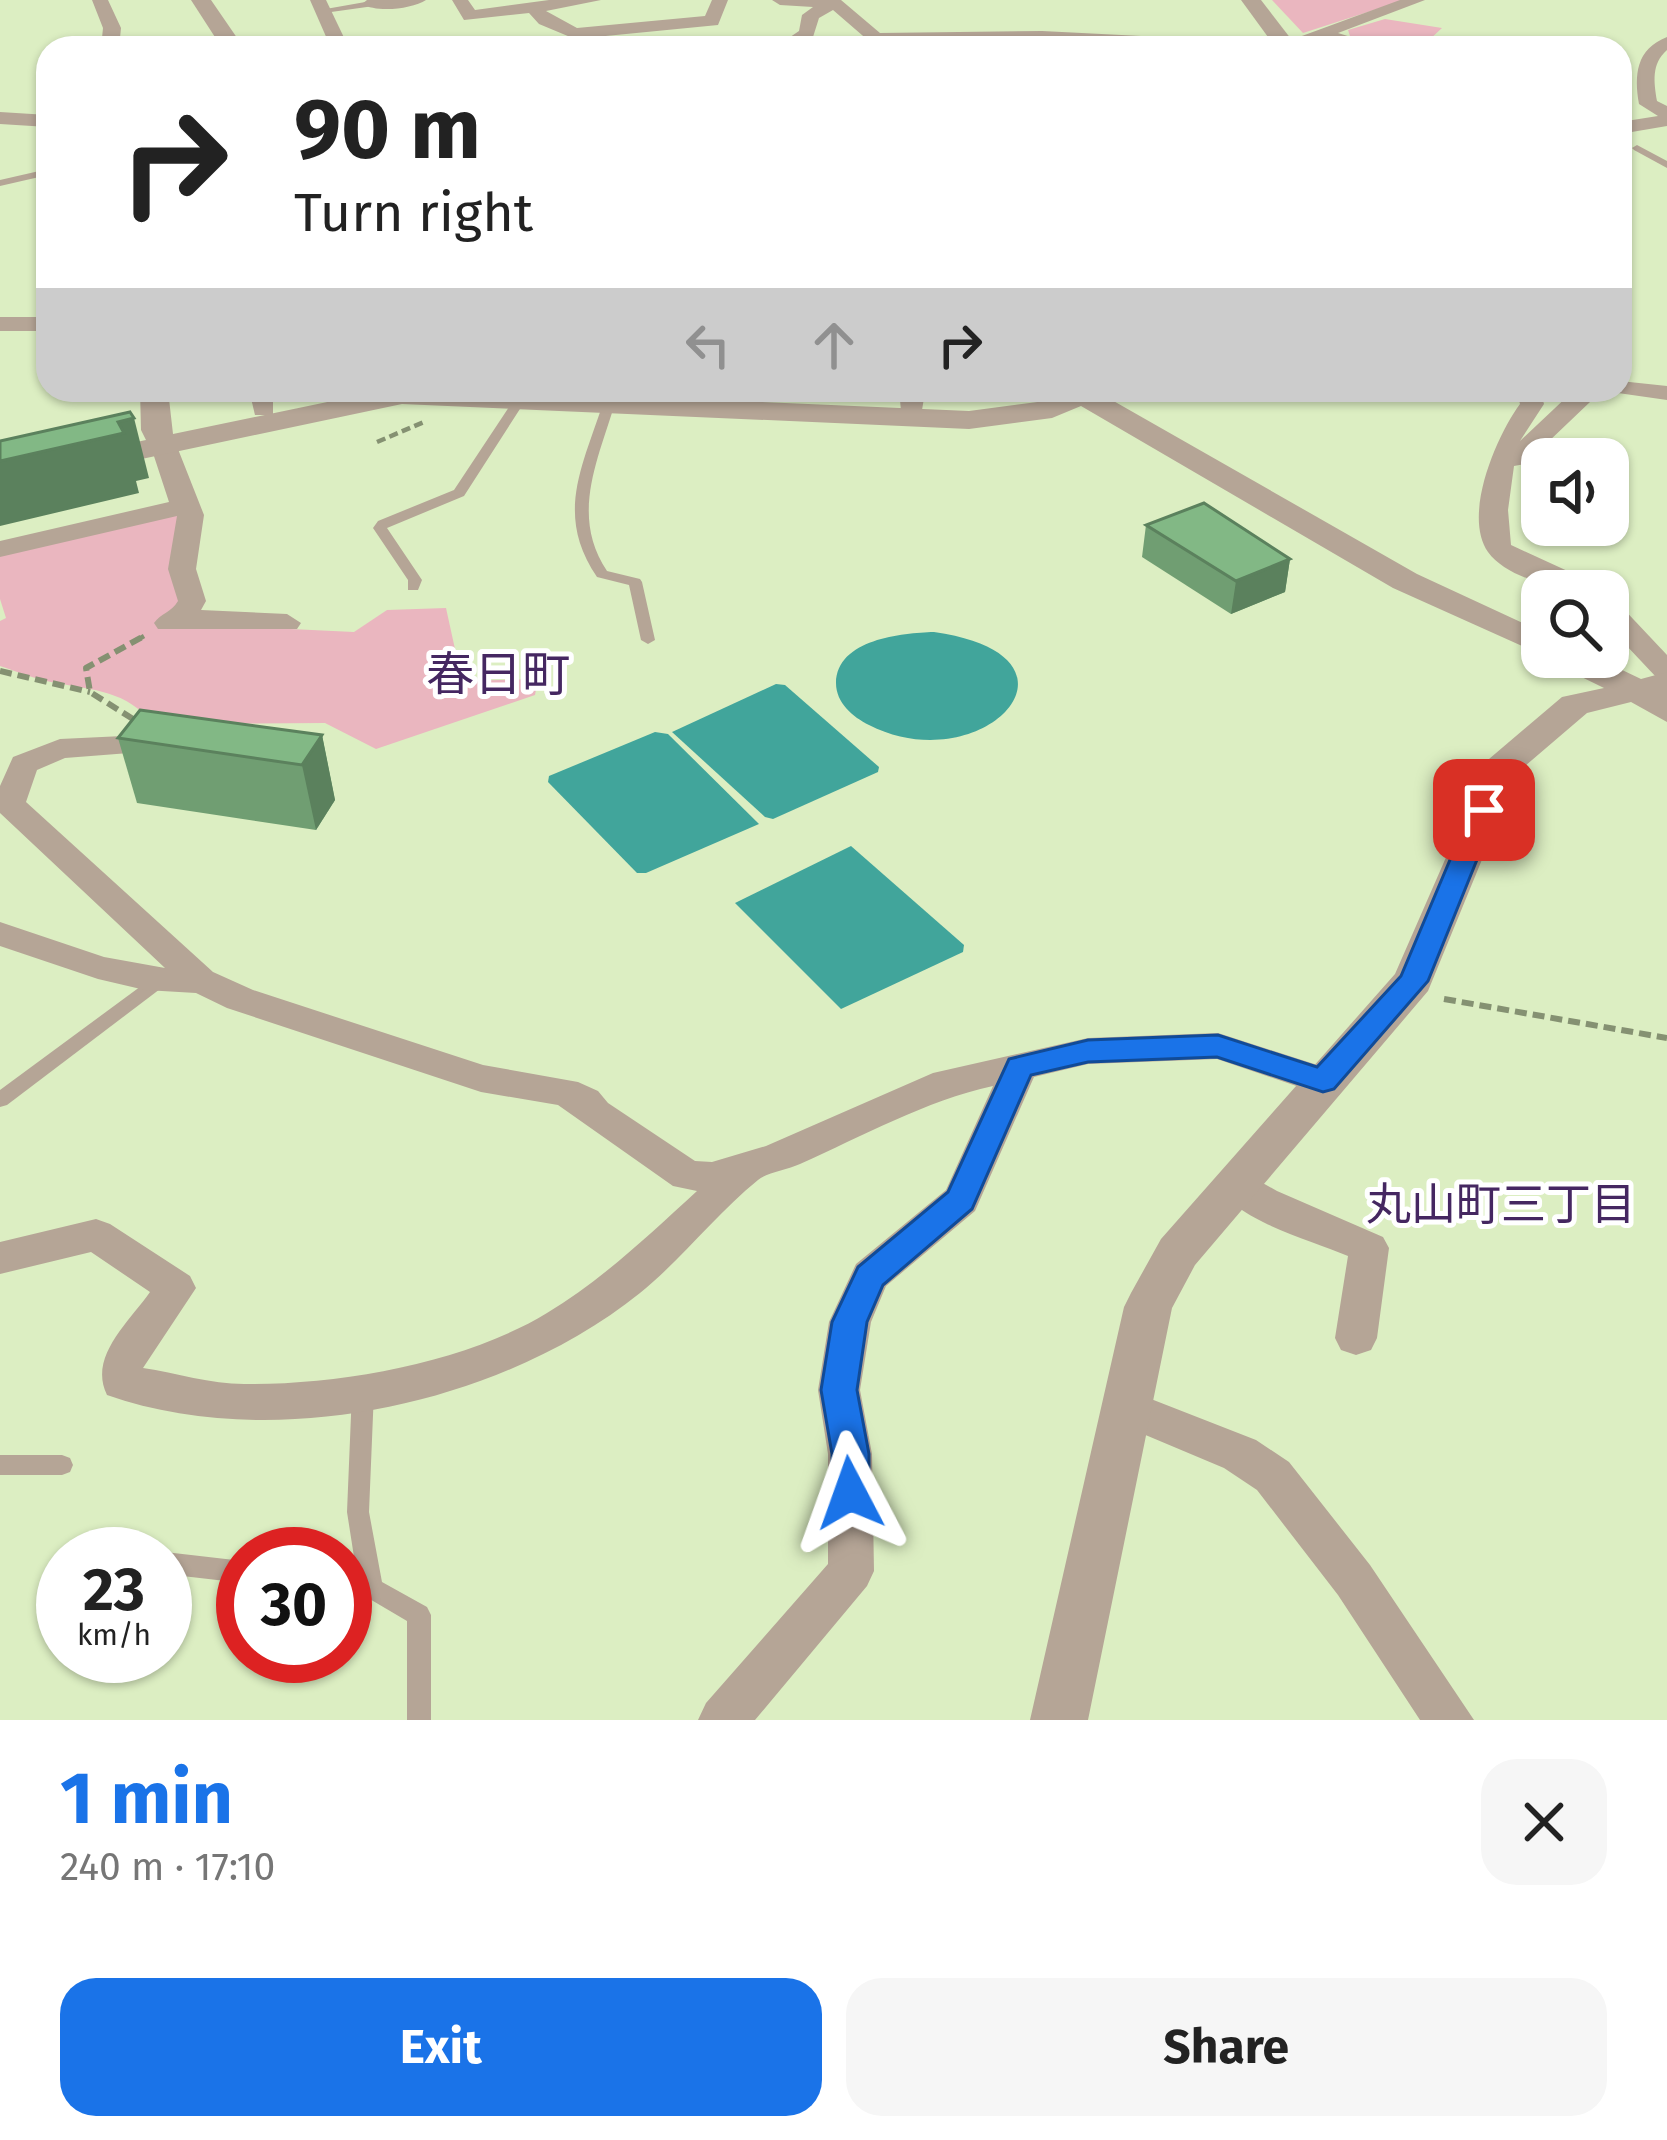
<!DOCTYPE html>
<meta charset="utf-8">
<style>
:root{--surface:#fff;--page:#f6f6f6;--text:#222;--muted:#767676;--accent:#1a73e8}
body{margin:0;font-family:"Fira Sans","Noto Sans JP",sans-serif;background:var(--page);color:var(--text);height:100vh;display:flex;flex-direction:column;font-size:45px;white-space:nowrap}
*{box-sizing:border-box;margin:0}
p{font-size:39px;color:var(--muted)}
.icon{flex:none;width:66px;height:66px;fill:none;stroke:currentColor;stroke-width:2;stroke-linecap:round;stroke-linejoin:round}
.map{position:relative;height:1720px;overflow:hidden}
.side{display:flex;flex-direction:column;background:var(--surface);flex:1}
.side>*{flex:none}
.hud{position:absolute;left:36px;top:36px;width:1596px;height:366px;border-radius:36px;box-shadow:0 3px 9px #0004;background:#fff;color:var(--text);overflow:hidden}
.fabs{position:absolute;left:1521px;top:438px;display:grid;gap:24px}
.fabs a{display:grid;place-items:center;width:108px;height:108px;border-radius:24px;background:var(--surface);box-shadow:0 3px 9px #0004;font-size:60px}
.speed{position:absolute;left:36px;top:1527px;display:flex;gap:24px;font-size:60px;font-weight:700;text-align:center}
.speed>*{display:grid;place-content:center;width:156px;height:156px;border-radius:50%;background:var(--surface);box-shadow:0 3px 9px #0004;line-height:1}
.speed small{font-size:30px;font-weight:400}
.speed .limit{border:18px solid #d22;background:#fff;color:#111}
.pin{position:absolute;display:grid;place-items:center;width:102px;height:102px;color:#fff;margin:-51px;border-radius:24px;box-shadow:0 6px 18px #0006}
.me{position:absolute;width:132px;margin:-66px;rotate:356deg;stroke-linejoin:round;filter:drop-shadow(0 0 9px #0008)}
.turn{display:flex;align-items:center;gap:42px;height:252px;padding:0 60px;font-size:54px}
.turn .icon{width:156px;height:156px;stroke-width:2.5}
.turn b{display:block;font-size:84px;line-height:102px}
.lanes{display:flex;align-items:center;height:114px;padding:0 60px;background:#0003;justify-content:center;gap:60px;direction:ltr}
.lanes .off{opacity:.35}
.round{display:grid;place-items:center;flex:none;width:126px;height:126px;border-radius:36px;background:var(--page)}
.headline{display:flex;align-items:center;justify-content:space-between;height:204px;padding:0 60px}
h1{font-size:72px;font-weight:700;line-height:90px;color:var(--accent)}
.button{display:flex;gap:24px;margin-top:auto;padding:24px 60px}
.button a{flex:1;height:138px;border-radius:36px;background:var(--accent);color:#fff;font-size:48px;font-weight:700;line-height:138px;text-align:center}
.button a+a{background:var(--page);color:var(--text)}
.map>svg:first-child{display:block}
.green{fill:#eab6bf}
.water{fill:#41a59b}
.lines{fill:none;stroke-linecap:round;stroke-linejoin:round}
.path-far1{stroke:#859172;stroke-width:4.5;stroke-dasharray:9 4.5;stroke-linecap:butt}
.path{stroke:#859172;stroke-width:6;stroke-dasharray:12 6;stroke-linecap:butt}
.service{fill:#b5a596;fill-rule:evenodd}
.minor{fill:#b5a596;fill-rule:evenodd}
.tertiary{fill:#b5a596;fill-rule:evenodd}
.wall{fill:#709e72}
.shaded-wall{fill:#5b815d}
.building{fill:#82b885;stroke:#5b815d;stroke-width:3}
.route{fill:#1a73e8;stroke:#114b97;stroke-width:3}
.labels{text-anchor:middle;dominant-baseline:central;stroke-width:10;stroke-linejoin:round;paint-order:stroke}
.neighbourhood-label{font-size:45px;fill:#452761;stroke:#fff}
.quarter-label{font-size:48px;fill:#452761;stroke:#fff}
</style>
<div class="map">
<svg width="1667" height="1720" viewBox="0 0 1667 1720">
<rect width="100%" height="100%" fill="#dceec2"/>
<g class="green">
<path d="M 1272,0 L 1405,0 L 1303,33 Z"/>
<path d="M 1385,19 L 1442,28 L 1429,40 L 1465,48 L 1392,48 L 1350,36 L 1348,30 Z"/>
<path d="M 173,515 L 182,517 L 188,624 L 354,632 L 387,610 L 446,608 L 462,681 L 538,679 L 535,695 L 376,749 L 325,723 L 152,724 C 129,691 92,690 57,683 C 38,680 18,672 0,666 L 0,621 L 6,618 L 0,599 L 0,555 Z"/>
</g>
<g class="water">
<path d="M 934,632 C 1103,656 983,783 869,725 C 853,717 836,703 836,683 C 837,639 902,633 934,632 Z"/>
<path d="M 776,684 L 785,685 L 879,767 L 878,772 L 773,819 L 765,817 L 672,732 Z"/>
<path d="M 655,732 L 668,734 L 759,824 L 646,873 L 637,873 L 548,782 L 549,776 Z"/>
<path d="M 851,846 L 964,945 L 963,952 L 841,1009 L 735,903 Z"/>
</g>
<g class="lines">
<g class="path-far1">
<path d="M 377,442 L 424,422"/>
<path d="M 139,639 L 144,636"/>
</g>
<g class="path">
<path d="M 0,671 L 90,692"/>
<path d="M 133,719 L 90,692 L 86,668 L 144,636"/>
<path d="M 1444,999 L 1667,1038"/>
</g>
<g class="service">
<path d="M 371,1 L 374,6 L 324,13 L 320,10 Z"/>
<path d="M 472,37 L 478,37 L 498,48 L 487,48 L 472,41 Z"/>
<path d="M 1637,145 L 1667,161 L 1667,168 L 1634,150 L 1632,148 Z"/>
<path d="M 48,169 L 48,175 L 0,186 L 0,180 Z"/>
<path d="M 521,394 L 527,398 L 464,496 L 387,528 L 422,580 L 418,590 L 408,590 L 408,580 L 373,528 L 378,521 L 454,490 L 517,395 Z"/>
<path d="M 609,399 L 615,403 C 598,460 570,516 607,571 L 640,579 L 642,582 L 655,640 L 648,644 L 641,640 L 629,585 L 597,577 C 555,515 582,468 603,403 Z"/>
<path d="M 158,976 L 164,978 L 167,982 L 164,986 L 7,1105 L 0,1107 L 0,1090 L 152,978 Z"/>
<path d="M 363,1382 L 371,1385 L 374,1391 L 369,1512 L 382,1582 L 427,1607 L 431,1615 L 431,1720 L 407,1720 L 407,1621 L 368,1598 L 345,1596 L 345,1574 L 357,1576 L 347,1512 L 352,1391 L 355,1385 Z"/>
<path d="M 0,1455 L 62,1455 L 70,1458 L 73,1465 L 70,1472 L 62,1475 L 0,1475 Z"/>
<path d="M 165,1552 L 243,1561 L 243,1583 L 165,1574 L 165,1554 L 161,1554 Z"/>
</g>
<g class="minor">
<path d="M 92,0 L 108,0 L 121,28 L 119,48 L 101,48 L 103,28 Z"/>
<path d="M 310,0 L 326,0 L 349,48 L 331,48 Z"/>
<path d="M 367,0 L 426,0 C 412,9 377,13 362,4 Z"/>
<path d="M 452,0 L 468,0 L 475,10 L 549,0 L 601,0 L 546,11 L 577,28 L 705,16 L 712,0 L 728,0 L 718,25 L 575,39 L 539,24 L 529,13 L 464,20 Z"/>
<path d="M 772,0 L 841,0 L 880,33 L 1042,31 L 1260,42 L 1269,47 L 893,43 L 897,48 L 877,48 L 833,10 L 819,18 L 813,37 L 795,48 L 774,48 L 799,31 L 802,15 L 813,7 L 780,5 Z"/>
<path d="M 1400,0 L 1425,0 L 1338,33 L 1386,48 C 1356,48 1329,37 1300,45 L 1291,40 Z"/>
<path d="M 1667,37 L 1667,50 C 1651,64 1654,82 1657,101 L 1667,106 L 1667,126 L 1620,134 L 1620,122 L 1658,116 L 1639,104 C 1634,75 1636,49 1667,37 Z"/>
<path d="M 0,112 L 48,115 L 48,127 L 0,124 Z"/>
<rect x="0" y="317" width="48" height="14"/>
<path d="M 1620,381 L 1667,386 L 1667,400 L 1611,392 L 1590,402 L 1525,464 L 1514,466 L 1508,510 L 1511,545 L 1585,579 L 1599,591 C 1567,591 1509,581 1488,552 C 1462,515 1497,435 1520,404 L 1516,390 L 1540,390 L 1544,404 L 1520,441 L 1572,392 L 1620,390 Z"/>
<path d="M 249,390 L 273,390 L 273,415 L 255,415 Z"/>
<path d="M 891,390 L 921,393 L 924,398 L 920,422 L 902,422 L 900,400 Z"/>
<path d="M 163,436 L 176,444 L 204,515 L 196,569 L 206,601 L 201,610 L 287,614 L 301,623 L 297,629 L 158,629 L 154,623 C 161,613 171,613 178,601 L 168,569 L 177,516 L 0,557 L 0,541 L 169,502 L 150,444 Z"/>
<path d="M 1608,601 L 1618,603 L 1667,655 L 1667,681 L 1657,678 L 1608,626 Z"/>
<path d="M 144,735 L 159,744 L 155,751 L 65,758 L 37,770 L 26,802 L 213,972 L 253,990 L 483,1065 L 578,1082 L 598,1091 L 608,1103 L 695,1161 L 712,1162 L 766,1146 L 933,1073 L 1088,1038 L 1218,1033 L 1336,1071 L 1342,1081 L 1336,1091 L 1323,1095 L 1217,1059 L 1088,1064 L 1034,1077 L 975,1211 L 886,1286 L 871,1322 L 860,1390 L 872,1454 L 874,1571 L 867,1586 L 755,1720 L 698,1720 L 706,1703 L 828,1564 L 828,1454 L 818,1390 L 829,1322 L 856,1264 L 946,1190 L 993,1086 C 925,1101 863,1136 800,1164 C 787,1170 768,1172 758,1180 C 716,1214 682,1259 640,1293 C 502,1404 275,1454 107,1395 C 88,1357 129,1322 150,1292 L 91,1252 L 0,1274 L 0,1242 L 96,1219 L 110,1224 L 190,1276 L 196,1288 L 143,1368 C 176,1373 211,1384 244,1384 C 339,1385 465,1363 547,1313 C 603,1279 649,1235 697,1191 L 673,1186 L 558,1105 L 481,1092 L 227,1008 L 196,993 L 145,990 L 98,979 L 0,946 L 0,922 L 104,957 L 165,968 L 0,813 L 0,786 L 13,757 L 60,739 Z"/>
<path d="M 1236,1168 L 1277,1191 L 1383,1237 L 1389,1248 L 1377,1338 L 1371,1350 L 1356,1355 L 1341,1350 L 1335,1338 L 1348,1256 C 1309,1239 1237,1222 1216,1183 L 1222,1172 Z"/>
<path d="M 1151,1399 L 1256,1440 L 1289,1462 L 1370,1565 L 1474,1720 L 1420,1720 L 1338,1595 L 1257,1490 L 1224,1468 L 1136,1431 L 1129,1418 L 1136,1405 Z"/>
</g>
<g class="tertiary">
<path d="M 191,0 L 211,0 L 244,48 L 222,48 Z"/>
<path d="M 1241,0 L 1261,0 L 1298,48 L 1276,48 Z"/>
<path d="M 140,390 L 168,390 L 173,434 L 385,390 L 485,390 L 969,411 L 1045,401 L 1062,393 L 1060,390 L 1106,390 L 1103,395 L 1417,574 L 1542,632 L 1542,655 L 1393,588 L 1081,406 L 1052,418 L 969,429 L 402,404 L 0,489 L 0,471 L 146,440 L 141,430 Z"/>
<path d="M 1550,657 L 1595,657 L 1641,679 L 1667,672 L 1667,722 L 1631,702 L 1587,713 L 1518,772 L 1428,991 L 1195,1265 L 1172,1308 L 1088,1720 L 1030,1720 L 1124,1307 L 1131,1293 L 1161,1239 L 1395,974 L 1489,759 L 1562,697 L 1604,688 L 1555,664 Z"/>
</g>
</g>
<g class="wall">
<path d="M 1146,525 L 1290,559 L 1285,592 L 1231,614 L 1142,557 Z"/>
<path d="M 322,735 L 335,800 L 316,830 L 137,803 L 118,738 Z"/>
</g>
<g class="shaded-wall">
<path d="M 134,418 L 149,478 L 136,481 L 139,493 L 0,526 L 0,461 L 118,422 Z"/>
<path d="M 1290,559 L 1285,592 L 1231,614 L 1236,581 Z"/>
<path d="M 322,735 L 335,800 L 316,830 L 302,765 Z"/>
</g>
<g class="building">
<path d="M 130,412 L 134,418 L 118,422 L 124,433 L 0,461 L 0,441 Z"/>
<path d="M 1204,503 L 1290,559 L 1236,581 L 1146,525 Z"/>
<path d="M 140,710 L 322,735 L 302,765 L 118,738 Z"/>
</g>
<path class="route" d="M 1484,802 L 1497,810 L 1428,981 L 1334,1089 L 1323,1092 L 1217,1057 L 1088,1062 L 1031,1075 L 972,1209 L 883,1285 L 867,1322 L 857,1390 L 869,1454 L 869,1493 L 864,1505 L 850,1510 L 837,1505 L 832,1493 L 832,1454 L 821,1390 L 832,1322 L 858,1267 L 948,1192 L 1009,1059 L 1088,1040 L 1218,1035 L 1317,1067 L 1401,976 L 1471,810 Z"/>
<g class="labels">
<g class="neighbourhood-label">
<text x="1501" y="1205">丸山町三丁目</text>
</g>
<g class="quarter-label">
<text x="498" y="675">春日町</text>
</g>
</g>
</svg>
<div class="fabs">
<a><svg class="icon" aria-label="sound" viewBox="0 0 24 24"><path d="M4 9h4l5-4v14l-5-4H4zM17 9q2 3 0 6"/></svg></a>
<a><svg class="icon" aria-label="search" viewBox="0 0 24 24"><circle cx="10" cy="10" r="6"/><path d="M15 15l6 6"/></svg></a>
</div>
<div class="speed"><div>23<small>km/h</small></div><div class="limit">30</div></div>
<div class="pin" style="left:1484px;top:810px;background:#d93025"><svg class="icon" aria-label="arrive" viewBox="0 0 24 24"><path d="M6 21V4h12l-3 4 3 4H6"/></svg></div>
<svg class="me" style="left:850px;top:1493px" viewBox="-20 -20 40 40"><path d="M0-17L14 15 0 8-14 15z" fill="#1a73e8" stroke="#fff" stroke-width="4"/></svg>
<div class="hud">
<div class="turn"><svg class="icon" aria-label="right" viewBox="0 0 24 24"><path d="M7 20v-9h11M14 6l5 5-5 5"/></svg><div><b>90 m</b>Turn right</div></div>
<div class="lanes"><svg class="icon off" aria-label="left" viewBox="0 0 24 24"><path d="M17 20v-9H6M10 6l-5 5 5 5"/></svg><svg class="icon off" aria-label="ahead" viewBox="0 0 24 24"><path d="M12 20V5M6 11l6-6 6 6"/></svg><svg class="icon" aria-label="right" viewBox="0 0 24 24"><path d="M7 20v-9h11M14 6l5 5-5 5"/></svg></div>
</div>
</div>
<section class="side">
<div class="headline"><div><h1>1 min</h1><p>240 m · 17:10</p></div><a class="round"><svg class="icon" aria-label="close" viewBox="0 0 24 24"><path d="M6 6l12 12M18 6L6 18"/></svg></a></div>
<div class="button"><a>Exit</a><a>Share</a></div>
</section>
